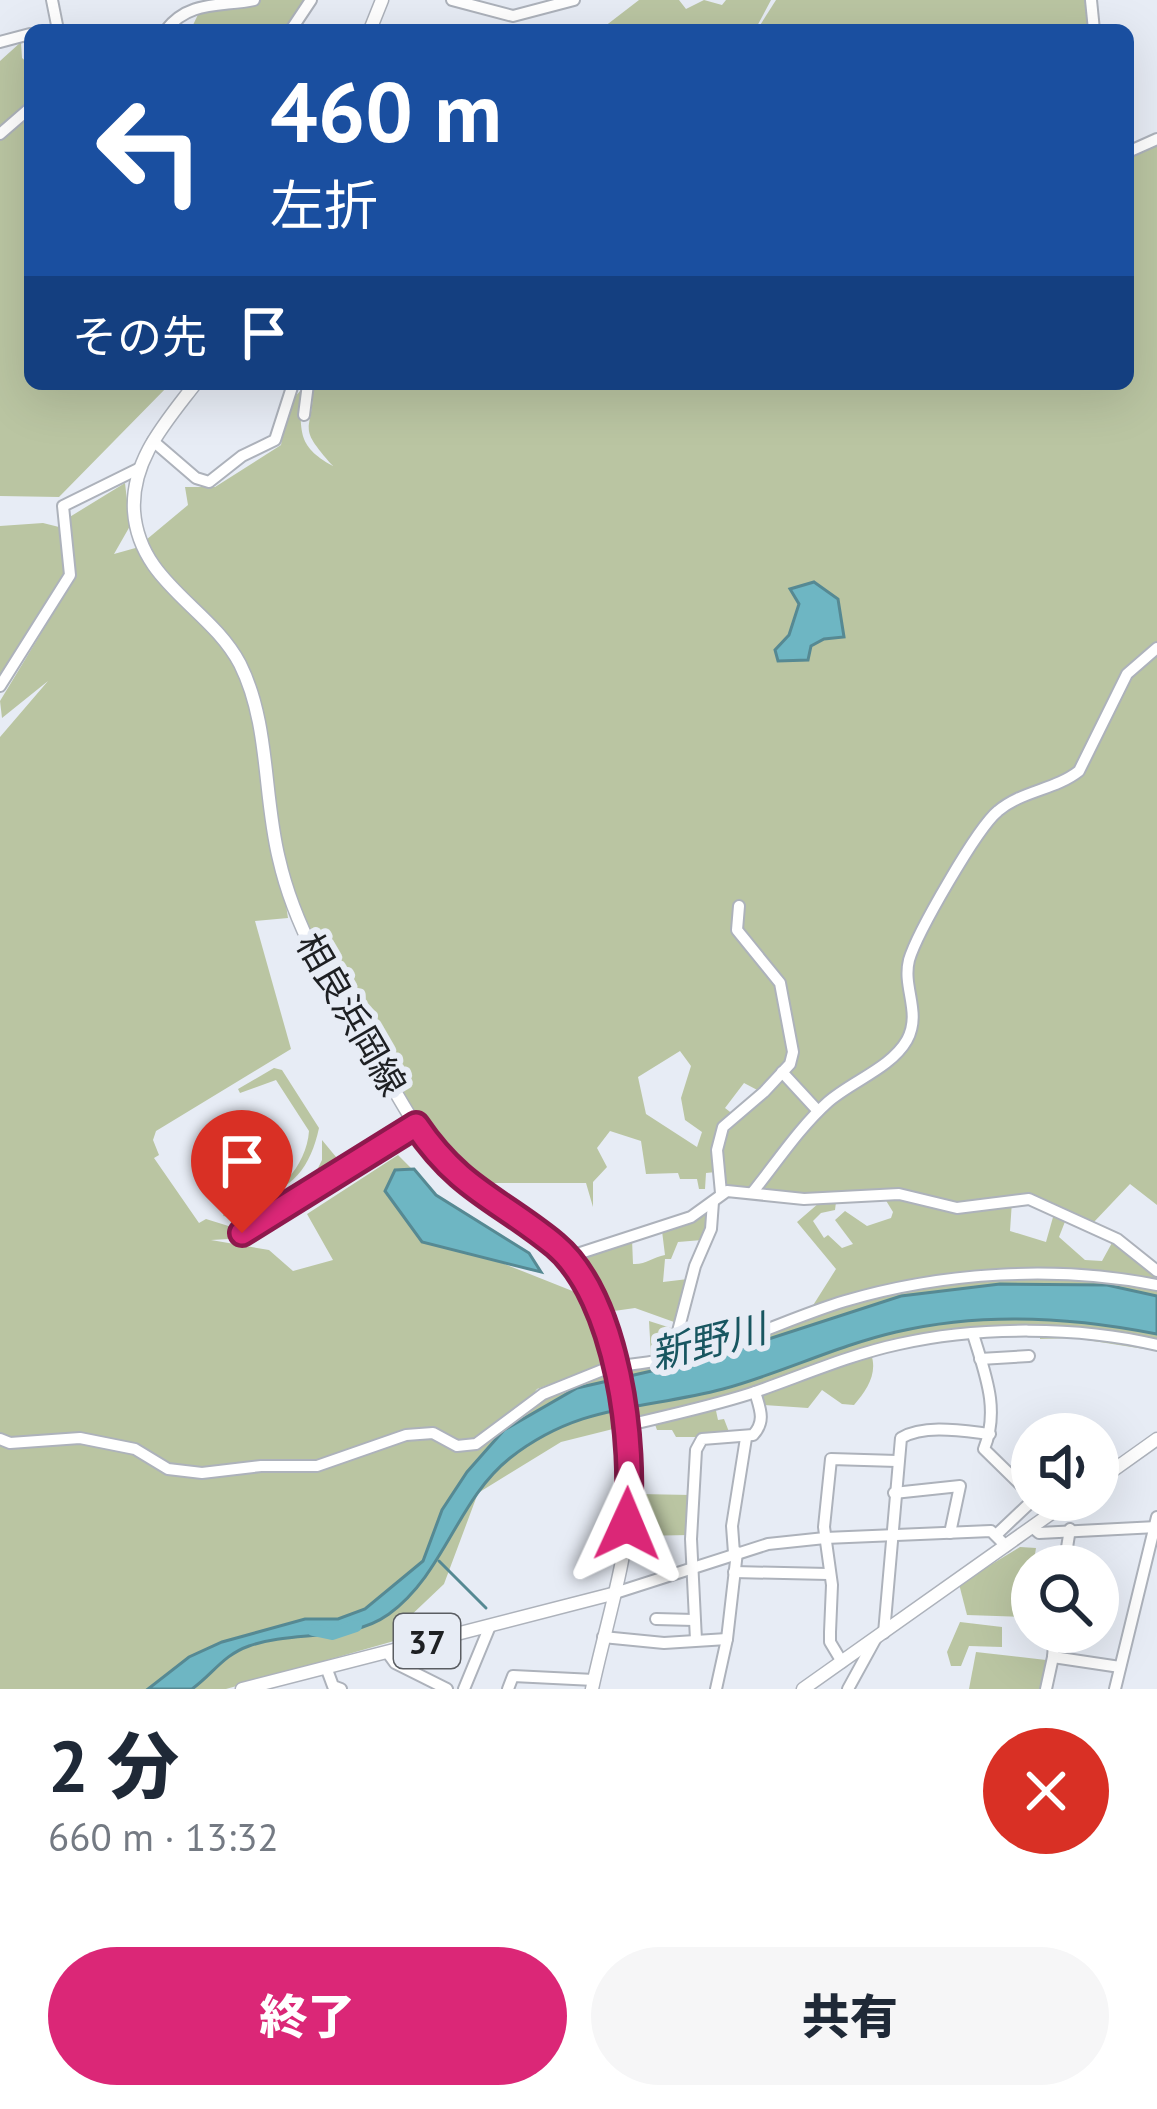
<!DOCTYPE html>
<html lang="ja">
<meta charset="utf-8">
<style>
:root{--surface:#fff;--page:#f6f6f7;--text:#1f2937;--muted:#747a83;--accent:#db2777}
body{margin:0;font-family:"PT Sans","Noto Sans JP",sans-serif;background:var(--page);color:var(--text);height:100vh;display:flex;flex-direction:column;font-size:45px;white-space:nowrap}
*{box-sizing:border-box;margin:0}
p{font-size:39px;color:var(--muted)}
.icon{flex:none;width:66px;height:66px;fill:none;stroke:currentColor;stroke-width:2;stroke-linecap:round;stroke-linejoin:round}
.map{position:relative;height:1689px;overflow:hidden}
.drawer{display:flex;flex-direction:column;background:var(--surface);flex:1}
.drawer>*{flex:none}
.top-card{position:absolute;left:24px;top:24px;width:1110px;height:366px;border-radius:18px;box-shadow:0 12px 48px #0002;background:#1a4fa0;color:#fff;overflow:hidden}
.tools{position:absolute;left:1011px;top:1413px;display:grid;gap:24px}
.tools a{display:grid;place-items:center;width:108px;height:108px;border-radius:50%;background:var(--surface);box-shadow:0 12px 48px #0002;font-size:60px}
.pin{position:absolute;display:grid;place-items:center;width:102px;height:102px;color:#fff;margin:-123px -51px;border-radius:50% 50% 50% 0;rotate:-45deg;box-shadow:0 0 12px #0007}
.pin .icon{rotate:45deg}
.me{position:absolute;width:132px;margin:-66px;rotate:1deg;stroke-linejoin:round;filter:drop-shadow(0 0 9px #0008)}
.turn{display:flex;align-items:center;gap:42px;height:252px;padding:0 48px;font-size:54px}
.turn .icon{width:156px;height:156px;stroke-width:2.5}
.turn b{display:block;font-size:84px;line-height:102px}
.then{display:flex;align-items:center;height:114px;padding:0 48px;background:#0003;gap:24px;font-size:45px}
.round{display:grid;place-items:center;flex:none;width:126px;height:126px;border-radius:63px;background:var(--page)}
.head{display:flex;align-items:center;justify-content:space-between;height:204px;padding:0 48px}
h1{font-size:72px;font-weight:800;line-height:90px}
.button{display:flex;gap:24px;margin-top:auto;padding:24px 48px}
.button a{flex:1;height:138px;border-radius:72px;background:var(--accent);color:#fff;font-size:48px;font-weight:800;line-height:138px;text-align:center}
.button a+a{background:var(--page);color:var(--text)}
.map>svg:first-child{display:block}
.green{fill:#bac5a2;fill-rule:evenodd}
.water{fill:#6eb6c3;stroke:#568993;stroke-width:3}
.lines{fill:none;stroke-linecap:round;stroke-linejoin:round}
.stream{stroke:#568993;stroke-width:3}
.river{stroke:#6eb6c3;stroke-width:12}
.minor-casing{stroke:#adb2bb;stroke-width:14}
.major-casing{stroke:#adb2bb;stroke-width:15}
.minor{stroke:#fff;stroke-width:10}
.major{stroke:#fff;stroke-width:12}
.route-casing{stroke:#8e194d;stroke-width:30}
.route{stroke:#db2777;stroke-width:21}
.labels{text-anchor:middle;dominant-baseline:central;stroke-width:12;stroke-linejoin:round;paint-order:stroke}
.shield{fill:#e7ecf5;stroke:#5a5d62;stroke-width:3}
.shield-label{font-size:33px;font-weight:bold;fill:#1e2023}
.street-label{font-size:36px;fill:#1e2023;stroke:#e7ecf5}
.water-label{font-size:39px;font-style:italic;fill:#185660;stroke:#e7ecf5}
</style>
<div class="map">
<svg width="1157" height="1689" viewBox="0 0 1157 1689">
<rect width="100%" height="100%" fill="#e7ecf5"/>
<g class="green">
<path d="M 205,0 L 310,0 L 291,30 L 207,30 L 193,25 Z"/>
<path d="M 639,0 L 679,0 L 686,9 L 704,0 L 722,5 L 726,0 L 771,0 L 755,30 L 600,30 Z"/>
<path d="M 776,0 L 1091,0 L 1091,30 L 757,30 Z"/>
<path d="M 21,42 L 22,58 L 30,65 L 30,384 L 170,384 L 59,497 L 0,496 L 0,61 Z"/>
<path d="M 1157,145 L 1157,1205 L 1130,1184 L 1093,1223 L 1068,1214 L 1059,1237 L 1085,1260 L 1102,1261 L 1113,1241 L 1139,1256 L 1157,1275 L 1157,1284 L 1106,1277 L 1065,1277 L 1157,1287 L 1157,1342 L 1113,1332 L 1068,1334 L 1157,1347 L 1157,1351 L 1074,1338 L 1040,1339 L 1040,1333 L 918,1340 L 829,1360 L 706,1406 L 715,1406 L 718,1420 L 724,1419 L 731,1437 L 676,1437 L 672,1430 L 657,1430 L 653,1419 L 561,1442 L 478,1493 L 444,1584 L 405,1621 L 397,1622 L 401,1639 L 226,1689 L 0,1689 L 0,737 L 48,681 L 2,718 L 0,701 L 72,582 L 75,564 L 68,518 L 125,483 L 130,526 L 114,554 L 139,547 L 153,568 L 140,545 L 188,505 L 185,487 L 215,487 L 281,445 L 287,406 L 300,391 C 302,431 295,445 333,466 C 294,422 314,435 313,384 L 1128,384 L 1128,160 L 1133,164 L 1134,154 ZM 278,853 L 301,926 L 353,1018 L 437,1147 L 478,1183 L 586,1183 L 593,1207 L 593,1182 L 607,1167 L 597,1148 L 610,1131 L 641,1141 L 646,1174 L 678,1173 L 680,1179 L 697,1179 L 699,1189 L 705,1189 L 706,1173 L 716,1172 C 713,1149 717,1131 734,1115 L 725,1108 L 744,1083 L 763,1093 L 718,1143 L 724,1186 L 757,1188 L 763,1194 L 779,1197 L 882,1194 L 893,1212 L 891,1218 L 867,1226 L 845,1211 L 835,1220 L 853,1244 L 842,1248 L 828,1235 L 824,1238 L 813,1221 L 821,1213 L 835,1210 L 836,1202 L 819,1203 L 797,1222 L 836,1269 L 812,1307 L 878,1287 L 912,1285 L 832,1306 L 691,1359 L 606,1375 L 541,1395 L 519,1413 L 537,1389 L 602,1365 L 604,1355 L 585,1296 L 502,1263 L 422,1241 L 384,1191 L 395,1170 L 412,1169 L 398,1155 L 307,1214 L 333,1260 L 293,1271 L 269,1250 L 211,1240 L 229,1239 L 235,1228 L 206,1219 L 199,1223 L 154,1158 L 159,1155 L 153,1140 L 156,1131 L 291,1049 L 255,921 L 288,918 ZM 680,1051 L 691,1066 L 681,1098 L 685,1120 L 702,1132 L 697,1147 L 646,1114 L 638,1077 ZM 1029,1199 L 1055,1210 L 1046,1242 L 1010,1231 L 1012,1201 Z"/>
<path d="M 43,523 L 59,527 L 66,574 L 0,678 L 0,526 Z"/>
<path d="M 274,1068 L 282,1070 L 319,1128 C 310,1170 288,1198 242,1196 L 246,1205 L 271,1201 L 317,1170 L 322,1160 L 322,1140 L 341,1163 L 246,1224 L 243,1219 L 223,1216 L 233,1193 L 269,1184 L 282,1174 L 288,1178 C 299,1167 308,1148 309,1131 L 276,1080 L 240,1093 L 238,1089 Z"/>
<path d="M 707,1206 L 710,1231 L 702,1240 L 678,1242 L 671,1259 L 665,1259 L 663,1282 L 688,1279 L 689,1293 L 674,1322 L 635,1308 L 607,1312 L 577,1257 L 632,1239 L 633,1264 C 645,1265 653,1257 665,1255 L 662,1231 Z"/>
<path d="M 649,1321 L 671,1328 L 666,1354 L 651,1356 Z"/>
<path d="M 871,1354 C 878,1373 867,1390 854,1405 L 842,1404 L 822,1390 L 808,1408 L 764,1405 L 758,1391 Z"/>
<path d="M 639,1494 L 691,1495 L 691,1535 L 635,1536 Z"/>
<path d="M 1020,1547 L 1036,1548 L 1025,1617 L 967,1615 L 959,1584 Z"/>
<path d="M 960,1622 L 1002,1627 L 1002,1647 L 969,1646 L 961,1666 L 951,1666 L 947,1652 Z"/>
<path d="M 976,1652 L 1046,1660 L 1040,1689 L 969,1689 Z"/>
</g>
<g class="water">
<path d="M 814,582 L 838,599 L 844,637 L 824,639 L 811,646 L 808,660 L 778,661 L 775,650 L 789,635 L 799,604 L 790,589 Z"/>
<path d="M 414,1169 L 436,1195 L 529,1253 L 541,1272 L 422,1242 L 385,1191 L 395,1170 Z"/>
<path d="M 1000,1284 L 1107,1285 L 1157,1296 L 1157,1334 C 1072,1317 981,1312 896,1332 C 836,1346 782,1373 723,1389 C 643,1410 580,1403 510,1458 C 457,1500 445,1573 389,1614 C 349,1643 293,1630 249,1646 C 223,1655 213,1674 192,1689 L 148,1689 L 189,1657 L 222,1642 L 305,1619 L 338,1619 L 365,1609 L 423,1561 L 442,1510 L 467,1472 L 504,1430 L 577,1388 L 713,1357 L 901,1296 Z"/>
</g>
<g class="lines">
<path class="stream" d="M 439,1561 L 486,1608"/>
<path class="river" d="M 313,1630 L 332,1634 L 356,1626"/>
<g class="minor-casing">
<g id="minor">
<path d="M 52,0 L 58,30"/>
<path d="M 452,0 L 513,16 L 574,0"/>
<path d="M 1091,0 L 1094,30"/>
<path d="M 166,30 C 189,0 221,7 254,0"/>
<path d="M 291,30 L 311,0"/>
<path d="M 0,42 L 30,34"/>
<path d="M 0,134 L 30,108"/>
<path d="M 1128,152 L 1157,139"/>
<path d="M 304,415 L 308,384"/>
<path d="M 153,441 L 196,478 L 209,482 L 242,456 L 275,440 L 293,384"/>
<path d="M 0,686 L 70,575 L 63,506 L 140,468"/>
<path d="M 782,1072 L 818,1111"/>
<path d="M 721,1193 L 717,1150 L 723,1127 L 764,1092 L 790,1064 L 793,1052 L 780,983 L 737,930 L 739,906"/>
<path d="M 752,1193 C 777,1162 799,1128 828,1102 C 852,1081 891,1068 907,1040 C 922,1012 902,988 909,960 C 917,933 977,828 998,811 C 1021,791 1055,790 1079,771 L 1127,674 L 1157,648"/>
<path d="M 242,1233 L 416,1125"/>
<path d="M 568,1257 L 691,1217 L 727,1191 L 804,1199 L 899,1194 L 957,1208 L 1029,1199 L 1117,1239 L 1157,1271"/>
<path d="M 973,1334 C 985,1374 1000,1409 984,1449 L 1032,1496"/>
<path d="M 671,1358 L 695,1266 L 711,1229 L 713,1202"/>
<path d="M 980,1359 L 1029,1356"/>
<path d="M 615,1367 C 639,1363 664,1361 688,1355 C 742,1343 792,1317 845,1301 C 944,1272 1056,1265 1157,1285"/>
<path d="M 624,1426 C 666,1416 708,1407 749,1394 C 799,1377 848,1355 899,1344 C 977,1326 1080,1326 1157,1345"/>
<path d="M 0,1439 L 10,1443 L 80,1438 L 135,1449 L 168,1469 L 202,1473 L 261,1466 L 317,1466 L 406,1435 L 433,1433 L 457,1446 L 476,1444 L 543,1394 L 615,1365"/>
<path d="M 894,1493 L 960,1486 L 950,1533"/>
<path d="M 1032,1527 L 1039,1533 L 1157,1527"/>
<path d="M 996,1535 L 1033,1500"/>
<path d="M 734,1553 L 732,1526 L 746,1438"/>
<path d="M 1064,1566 L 1070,1529"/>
<path d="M 734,1572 L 828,1574"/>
<path d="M 612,1594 L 768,1544 L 825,1538 L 991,1531 L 1006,1546"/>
<path d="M 656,1619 L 694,1620"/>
<path d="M 884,1633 L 901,1438 C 925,1424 963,1431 990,1434"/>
<path d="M 603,1637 L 664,1643 L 727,1639"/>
<path d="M 696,1640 L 691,1539 L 696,1450 L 702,1439 L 753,1435 C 766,1421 760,1409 755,1392"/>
<path d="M 387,1652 L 395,1663 L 447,1689"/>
<path d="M 1053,1657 L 1055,1632"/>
<path d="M 842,1662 L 830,1642 L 830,1632 L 832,1585 L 824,1527 L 831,1459 L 897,1461"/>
<path d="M 326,1667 L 333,1686 L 341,1689"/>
<path d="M 464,1689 L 490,1626"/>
<path d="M 508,1689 L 513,1676 L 594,1680"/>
<path d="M 716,1689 L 727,1639 L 737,1552"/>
<path d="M 848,1689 L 876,1638"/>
<path d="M 1046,1689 L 1053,1657 L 1120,1667"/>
<path d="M 1115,1689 L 1157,1517"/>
</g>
</g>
<g class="major-casing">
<g id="major">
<path d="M 370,30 L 382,0"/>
<path d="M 195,384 C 166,422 131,460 134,511 C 139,583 210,607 240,664 C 270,724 263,795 279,859 C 296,934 338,997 378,1062 C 395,1090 410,1120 430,1146 C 481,1212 572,1231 602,1314 C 621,1364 633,1449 630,1502 C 626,1564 605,1628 592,1689"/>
<path d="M 1098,1481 L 1157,1439"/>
<path d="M 242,1689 L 612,1594"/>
<path d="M 803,1689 L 1070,1500"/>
</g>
</g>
<use href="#minor" class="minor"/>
<use href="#major" class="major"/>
</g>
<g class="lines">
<g class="route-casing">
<path id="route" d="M 242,1233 L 416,1125 C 460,1190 499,1199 555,1245 C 618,1298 636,1445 627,1524"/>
</g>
<use href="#route" class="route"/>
</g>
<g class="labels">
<rect class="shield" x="394" y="1614" width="66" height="54" rx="9"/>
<g class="shield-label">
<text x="427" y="1641">37</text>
</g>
<g class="street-label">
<text transform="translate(352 1014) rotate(60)">相良浜岡線</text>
</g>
<g class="water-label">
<text transform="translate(708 1341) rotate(-14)">新野川</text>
</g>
</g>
</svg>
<div class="tools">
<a><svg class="icon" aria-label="sound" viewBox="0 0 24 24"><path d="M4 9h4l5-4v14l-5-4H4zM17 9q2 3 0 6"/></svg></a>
<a><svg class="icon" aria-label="search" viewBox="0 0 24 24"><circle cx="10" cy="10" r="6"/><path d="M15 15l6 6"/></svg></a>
</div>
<div class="pin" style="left:242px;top:1233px;background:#d93025"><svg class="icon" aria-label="arrive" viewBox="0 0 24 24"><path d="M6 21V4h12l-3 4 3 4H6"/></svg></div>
<svg class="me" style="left:627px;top:1524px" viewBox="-20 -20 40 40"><path d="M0-17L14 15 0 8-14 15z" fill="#db2777" stroke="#fff" stroke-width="4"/></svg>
<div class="top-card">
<div class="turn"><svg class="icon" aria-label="left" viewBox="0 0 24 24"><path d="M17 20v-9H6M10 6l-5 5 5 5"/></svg><div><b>460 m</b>左折</div></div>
<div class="then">その先<svg class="icon" aria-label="arrive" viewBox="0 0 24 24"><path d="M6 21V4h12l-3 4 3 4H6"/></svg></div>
</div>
</div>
<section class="drawer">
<div class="head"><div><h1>2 分</h1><p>660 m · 13:32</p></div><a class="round" style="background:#d93025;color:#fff"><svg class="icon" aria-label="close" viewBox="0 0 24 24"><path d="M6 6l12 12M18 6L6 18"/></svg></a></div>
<div class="button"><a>終了</a><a>共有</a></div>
</section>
